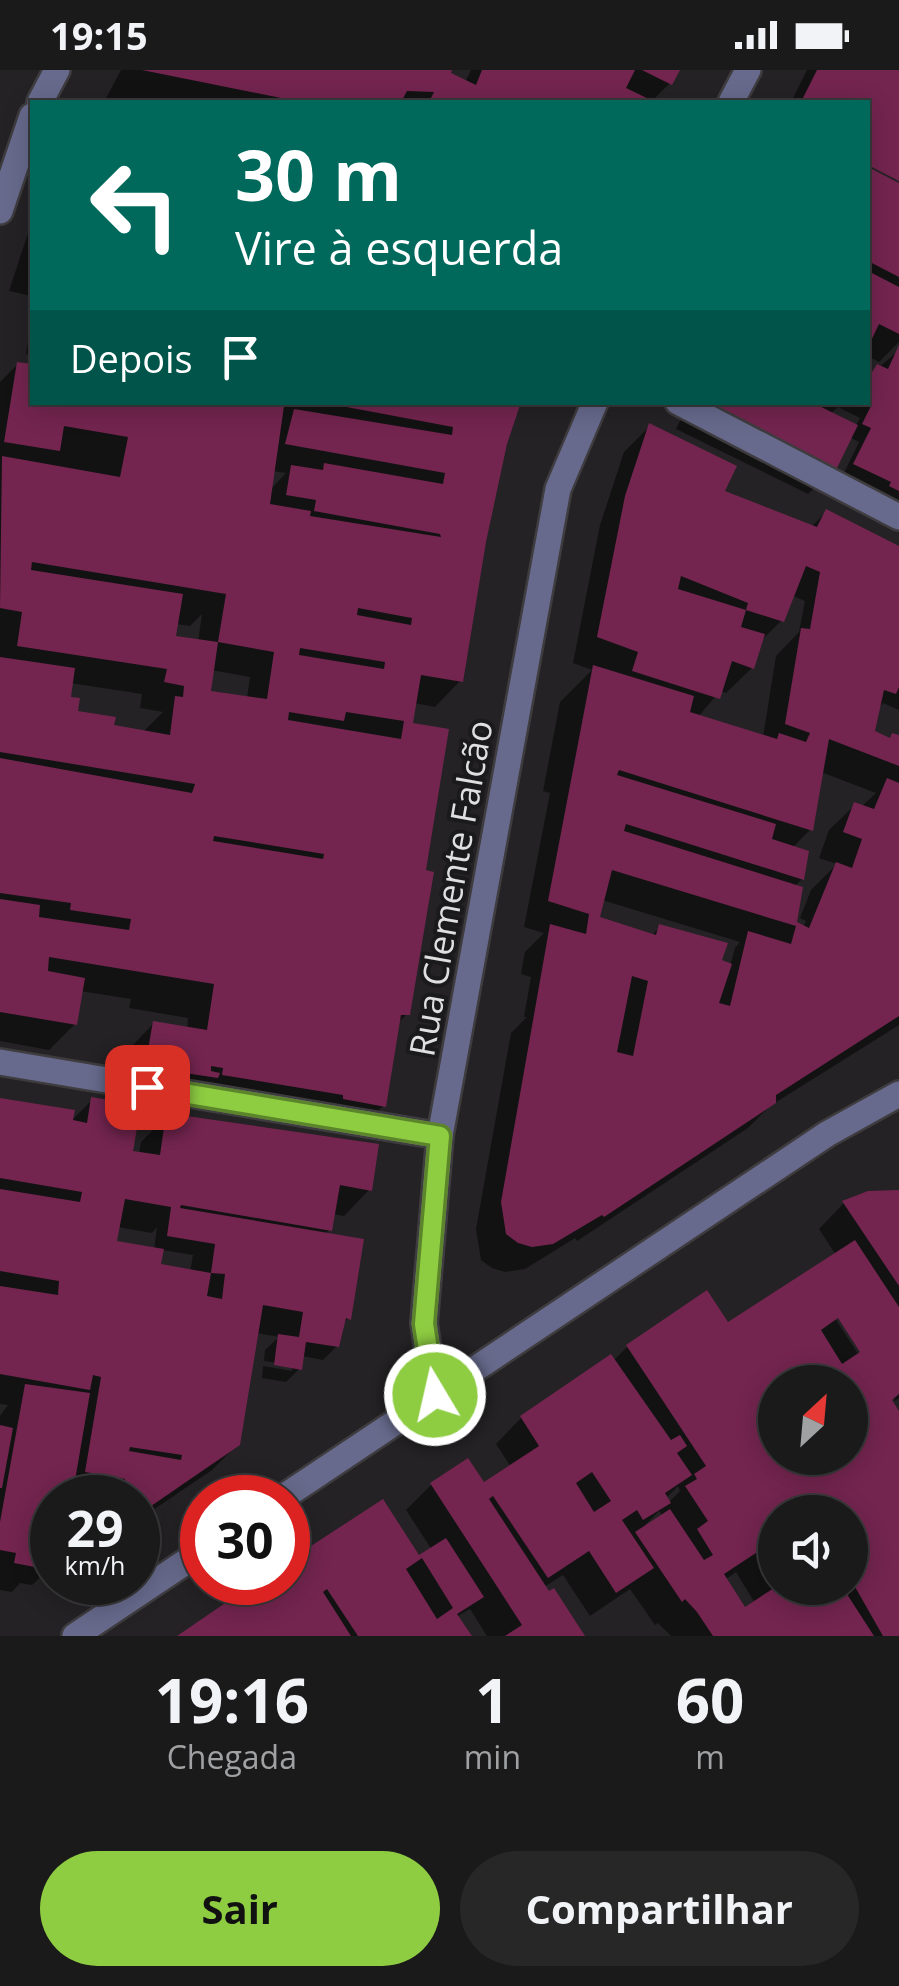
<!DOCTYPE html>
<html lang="pt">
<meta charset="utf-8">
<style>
:root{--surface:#1b1a1b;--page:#282728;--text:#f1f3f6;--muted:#a0a1a3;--line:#39383a;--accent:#8ecd42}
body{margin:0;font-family:"Open Sans",sans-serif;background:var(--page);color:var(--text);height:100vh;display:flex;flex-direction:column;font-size:38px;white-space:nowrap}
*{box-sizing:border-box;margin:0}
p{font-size:32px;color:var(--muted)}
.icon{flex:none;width:55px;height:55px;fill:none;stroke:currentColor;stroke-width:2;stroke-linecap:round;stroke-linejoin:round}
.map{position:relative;height:1566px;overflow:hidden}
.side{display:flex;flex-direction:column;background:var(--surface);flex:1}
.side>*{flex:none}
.banner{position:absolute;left:30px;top:30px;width:840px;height:305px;border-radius:0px;box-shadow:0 5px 25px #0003,0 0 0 2px var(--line);background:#00695c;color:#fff;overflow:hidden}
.needle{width:65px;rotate:26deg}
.controls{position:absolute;left:758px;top:1295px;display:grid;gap:20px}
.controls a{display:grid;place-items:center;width:110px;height:110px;border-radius:50%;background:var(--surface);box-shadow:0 5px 25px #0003,0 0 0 2px var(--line);font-size:50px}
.speed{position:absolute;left:30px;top:1405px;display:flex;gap:20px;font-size:50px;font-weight:700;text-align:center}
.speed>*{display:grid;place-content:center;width:130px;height:130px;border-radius:50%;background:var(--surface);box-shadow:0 5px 25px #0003,0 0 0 2px var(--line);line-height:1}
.speed small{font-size:25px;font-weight:400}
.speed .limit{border:15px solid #d22;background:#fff;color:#111}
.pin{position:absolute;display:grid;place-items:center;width:85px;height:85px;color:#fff;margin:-42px;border-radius:20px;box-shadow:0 5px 15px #0006}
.me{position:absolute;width:110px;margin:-55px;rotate:351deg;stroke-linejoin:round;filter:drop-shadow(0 0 8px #0008)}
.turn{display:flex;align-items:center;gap:35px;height:210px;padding:0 40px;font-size:45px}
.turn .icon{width:130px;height:130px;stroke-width:2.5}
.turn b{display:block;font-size:70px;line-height:85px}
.then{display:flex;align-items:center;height:95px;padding:0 40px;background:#0003;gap:20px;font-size:38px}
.eta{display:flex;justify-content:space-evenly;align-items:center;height:170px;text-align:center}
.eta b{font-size:60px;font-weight:700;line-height:70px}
.primary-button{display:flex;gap:20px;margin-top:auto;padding:20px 40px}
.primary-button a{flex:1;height:115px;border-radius:60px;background:var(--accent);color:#111;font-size:40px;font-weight:700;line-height:115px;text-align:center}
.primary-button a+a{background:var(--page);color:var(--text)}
.status{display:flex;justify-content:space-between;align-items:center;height:70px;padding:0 50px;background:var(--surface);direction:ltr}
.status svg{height:28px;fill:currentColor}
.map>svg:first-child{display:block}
.shadow{fill:#0007;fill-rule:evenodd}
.building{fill:#73254f;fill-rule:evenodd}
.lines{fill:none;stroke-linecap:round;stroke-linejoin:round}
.minor-casing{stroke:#3e3c3e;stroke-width:30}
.minor{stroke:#676a8c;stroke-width:25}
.route-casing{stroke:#5c852b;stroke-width:25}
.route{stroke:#8ecd42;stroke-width:18}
.labels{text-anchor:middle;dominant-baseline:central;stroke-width:8;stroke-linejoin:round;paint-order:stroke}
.street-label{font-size:35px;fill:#dfdfe0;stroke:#1a191b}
</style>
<div class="status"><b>19:15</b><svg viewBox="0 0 49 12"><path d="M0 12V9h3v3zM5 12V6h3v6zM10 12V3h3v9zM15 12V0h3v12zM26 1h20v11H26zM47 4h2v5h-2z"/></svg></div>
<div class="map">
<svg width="899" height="1566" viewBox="0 0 899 1566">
<rect width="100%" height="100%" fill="#242224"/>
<g class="shadow">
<path d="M 121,0 L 449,0 L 448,4 L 465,12 L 471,0 L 677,0 L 670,13 L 651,32 L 104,32 Z"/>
<path d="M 807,0 L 899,0 L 899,108 L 868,92 L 868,32 L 791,32 Z"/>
<path d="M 868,99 L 899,113 L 899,272 L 879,292 L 868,286 Z"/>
<path d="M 32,151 L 32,226 L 9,221 Z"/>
<path d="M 32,247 L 32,285 L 26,284 Z"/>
<path d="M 899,280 L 899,458 L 842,407 L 859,372 L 849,367 L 834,399 L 808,424 L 676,359 L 689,332 L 868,332 L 868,307 ZM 838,337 L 860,348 L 855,357 L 830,344 Z"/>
<path d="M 18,294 L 32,297 L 32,332 L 520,332 L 504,373 L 460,611 L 435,637 L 414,633 L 411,655 L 423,802 L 407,944 L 397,954 L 383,1036 L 358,1061 L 121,1022 L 129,979 L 154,953 L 187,959 L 188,948 L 129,938 L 131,929 L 80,921 L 75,954 L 49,980 L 0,971 L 0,312 ZM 272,401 L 286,403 L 270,420 ZM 202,544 L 198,572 L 173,568 L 176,554 L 190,556 ZM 211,600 L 250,607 L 247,628 L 208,622 ZM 70,613 L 142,624 L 140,638 L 163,642 L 142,663 L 111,657 L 75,644 L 68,629 Z"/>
<path d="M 650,356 L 722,422 L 811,457 L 826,442 L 899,478 L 899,640 L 883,633 L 877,640 L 872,663 L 889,670 L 899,668 L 899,955 L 770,1036 L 748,1058 L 577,1171 L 575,1168 L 525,1199 L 505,1202 L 492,1198 L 481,1190 L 476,1159 L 511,963 L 527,947 L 524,947 L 531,907 L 521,904 L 525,882 L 544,863 L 524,857 L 550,723 L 543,721 L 560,632 L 592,600 L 573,593 L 600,455 L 624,382 ZM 793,526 L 805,531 L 799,562 L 776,586 L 763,667 L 698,647 L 720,621 L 726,623 L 752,598 L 760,572 L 782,550 ZM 821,702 L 876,723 L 861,737 L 855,735 L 829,760 L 819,788 L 837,794 L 811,820 L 800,848 L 806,851 L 803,858 L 796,857 L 800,819 L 794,817 L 802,809 L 792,778 L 810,760 ZM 602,830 L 740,872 L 735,878 L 730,896 L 660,857 L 651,866 L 597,849 Z"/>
<path d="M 0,1030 L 71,1051 L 92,1030 L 130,1083 L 139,1084 L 141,1072 L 167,1046 L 369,1120 L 344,1146 L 332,1144 L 329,1160 L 324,1165 L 348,1248 L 342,1255 L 337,1276 L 323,1290 L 302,1286 L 300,1298 L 286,1312 L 262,1308 L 263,1296 L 292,1301 L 292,1295 L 264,1291 L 265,1280 L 279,1267 L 256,1263 L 238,1374 L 212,1400 L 153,1440 L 153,1436 L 138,1447 L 138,1428 L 111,1428 L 113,1416 L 102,1428 L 52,1428 L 52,1505 L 47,1508 L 49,1499 L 32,1515 L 20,1513 L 12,1522 L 0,1520 L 0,1346 L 8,1335 L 0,1334 ZM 117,1157 L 152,1163 L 157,1157 L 154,1180 L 114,1173 ZM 162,1180 L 193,1185 L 190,1202 L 158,1196 Z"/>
<path d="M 899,1123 L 899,1328 L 895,1331 L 813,1205 L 807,1205 L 899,1347 L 899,1566 L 671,1566 L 658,1553 L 655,1555 L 630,1519 L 590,1546 L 563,1505 L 544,1517 L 582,1566 L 487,1566 L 470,1539 L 456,1547 L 469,1566 L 180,1566 L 288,1512 L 288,1495 L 382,1433 L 419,1488 L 432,1480 L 406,1440 L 431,1415 L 484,1416 L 511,1397 L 496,1374 L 521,1348 L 611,1288 L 613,1291 L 627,1277 L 728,1256 L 836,1185 L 819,1159 L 844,1133 ZM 775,1312 L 850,1312 L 850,1388 L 775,1388 ZM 678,1416 L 680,1421 L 668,1433 L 665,1429 ZM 659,1441 L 663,1446 L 647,1457 L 645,1455 ZM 775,1442 L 850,1442 L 850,1518 L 775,1518 ZM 736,1502 L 755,1533 L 744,1540 L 725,1510 Z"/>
</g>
<g class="building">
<path d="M 142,0 L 452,0 L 451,3 L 476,15 L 482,0 L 635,0 L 626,18 L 655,32 L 429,32 L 434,22 L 407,21 L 401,32 L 301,32 Z"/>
<path d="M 642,0 L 680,0 L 672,15 Z"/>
<path d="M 817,0 L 899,0 L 899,111 L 868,95 L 868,32 L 801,32 Z"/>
<path d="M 868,97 L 899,113 L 899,207 L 868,191 Z"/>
<path d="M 868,201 L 899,217 L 899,264 L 879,254 L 868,277 Z"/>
<path d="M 899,275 L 899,421 L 889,416 L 891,412 L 853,394 L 871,358 L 862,354 L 872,334 L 868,332 L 868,309 L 877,294 L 888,299 Z"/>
<path d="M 17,292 L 32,294 L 32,332 L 292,332 L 291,337 L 284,336 L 270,434 L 311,441 L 310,446 L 441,467 L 440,464 L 314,441 L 316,430 L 286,425 L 291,395 L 323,400 L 324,393 L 443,414 L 445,403 L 285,374 L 294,339 L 452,365 L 453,357 L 320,332 L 521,332 L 507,374 L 486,472 L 463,612 L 421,605 L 413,653 L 449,659 L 426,800 L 434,802 L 426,849 L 410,945 L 401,945 L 386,1037 L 343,1029 L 343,1025 L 222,1005 L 223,998 L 211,996 L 211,1001 L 220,1003 L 218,1008 L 145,997 L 153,951 L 207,960 L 214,914 L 49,887 L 48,901 L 85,908 L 77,955 L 0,942 L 0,829 L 40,835 L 39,847 L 129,860 L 131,849 L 70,840 L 71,833 L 0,823 L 0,688 L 192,723 L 195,714 L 0,682 L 0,587 L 75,598 L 71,627 L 80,628 L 78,641 L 116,647 L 114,655 L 170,665 L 175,626 L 183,627 L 184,616 L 164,612 L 167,599 L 17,576 L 22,542 L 0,538 L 2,386 L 120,407 L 128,367 L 64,356 L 60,381 L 4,372 ZM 32,492 L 226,524 L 218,572 L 274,582 L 267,629 L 211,621 L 218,572 L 176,566 L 183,524 L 31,500 ZM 358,538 L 412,548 L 411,555 L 357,545 ZM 300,578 L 385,592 L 384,599 L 299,585 ZM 289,642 L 344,651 L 346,642 L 404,651 L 401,669 L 288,650 ZM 214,766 L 324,784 L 323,789 L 213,771 Z"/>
<path d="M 699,332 L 811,332 L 858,355 L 836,400 Z"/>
<path d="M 649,353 L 737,396 L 725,421 L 817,457 L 826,439 L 899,476 L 899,617 L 896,624 L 884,620 L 875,661 L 890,668 L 892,663 L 899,665 L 899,696 L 829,669 L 813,761 L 619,700 L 617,705 L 776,754 L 772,769 L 809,781 L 804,810 L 626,754 L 624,761 L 803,817 L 797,852 L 809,858 L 836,792 L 852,798 L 862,769 L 843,762 L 854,732 L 874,739 L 887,708 L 899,713 L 899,946 L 776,1025 L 776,1033 L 604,1147 L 602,1145 L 553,1174 L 532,1177 L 518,1173 L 506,1164 L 501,1132 L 550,854 L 586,864 L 589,844 L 548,831 L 593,595 L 694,626 L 690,642 L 777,669 L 779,663 L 806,672 L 810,663 L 785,654 L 801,558 L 810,559 L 820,502 L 806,496 L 784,552 L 746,540 L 748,533 L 681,506 L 678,519 L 746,540 L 741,557 L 765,564 L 754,599 L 732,591 L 720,629 L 632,601 L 638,582 L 597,567 L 625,426 ZM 612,800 L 796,856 L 791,874 L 748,861 L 730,936 L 719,933 L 732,894 L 722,890 L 728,873 L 659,854 L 656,865 L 600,847 ZM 632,906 L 648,911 L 633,986 L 617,982 Z"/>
<path d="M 91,1027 L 141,1035 L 133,1081 L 160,1085 L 166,1043 L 379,1074 L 372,1121 L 340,1115 L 332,1161 L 181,1135 L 180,1138 L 364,1169 L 351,1250 L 346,1248 L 339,1277 L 306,1272 L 302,1300 L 274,1295 L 278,1264 L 299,1267 L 303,1242 L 263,1235 L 240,1375 L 138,1445 L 138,1428 L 121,1428 L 125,1409 L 85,1402 L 101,1307 L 93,1305 L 90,1320 L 0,1304 L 0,1216 L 58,1225 L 59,1211 L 0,1201 L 0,1119 L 80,1132 L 82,1122 L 0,1108 L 0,1028 L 75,1040 L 73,1050 L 87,1053 ZM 125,1129 L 171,1137 L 167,1166 L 215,1174 L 211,1203 L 225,1204 L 222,1229 L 207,1226 L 211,1203 L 161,1194 L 164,1179 L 117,1171 ZM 130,1377 L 182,1385 L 181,1390 L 129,1381 Z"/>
<path d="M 899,1120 L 899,1216 L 842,1131 L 868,1121 Z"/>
<path d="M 855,1170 L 899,1237 L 899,1324 L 892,1330 L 899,1341 L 899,1566 L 883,1566 L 850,1508 L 850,1442 L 775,1442 L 775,1499 L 762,1479 L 724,1504 L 745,1537 L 774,1518 L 843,1518 L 874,1566 L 713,1566 L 697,1542 L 685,1529 L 682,1532 L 635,1462 L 670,1439 L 704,1490 L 713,1485 L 697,1459 L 708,1451 L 685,1416 L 697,1409 L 694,1404 L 706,1396 L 626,1275 L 707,1220 L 728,1252 ZM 838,1248 L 860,1282 L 842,1294 L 821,1260 ZM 775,1312 L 850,1312 L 850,1388 L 775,1388 Z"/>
<path d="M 611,1284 L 671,1370 L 680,1365 L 687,1376 L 677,1383 L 692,1405 L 665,1423 L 671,1433 L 643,1450 L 637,1440 L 622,1450 L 654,1498 L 616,1523 L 589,1481 L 548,1508 L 493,1426 L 489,1429 L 549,1521 L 554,1518 L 585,1566 L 505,1566 L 522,1555 L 430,1413 L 468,1388 L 484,1412 L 539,1376 L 520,1346 ZM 592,1402 L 611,1431 L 594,1442 L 576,1413 Z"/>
<path d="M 25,1314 L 90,1323 L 72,1428 L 52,1428 L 52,1490 L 41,1488 L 40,1498 L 14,1493 L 16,1483 L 0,1480 L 0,1452 Z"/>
<path d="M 0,1355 L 13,1358 L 2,1418 L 0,1418 Z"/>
<path d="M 383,1429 L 419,1485 L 446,1468 L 484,1527 L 457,1544 L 472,1566 L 358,1566 L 327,1519 L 323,1522 L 351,1566 L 177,1566 L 256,1512 L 288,1512 L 288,1491 ZM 422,1488 L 453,1538 L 437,1549 L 406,1499 Z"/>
</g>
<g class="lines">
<g class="minor-casing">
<g id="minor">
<path d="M 40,32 L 57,0"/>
<path d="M 731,32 L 748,0"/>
<path d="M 0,141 L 32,46"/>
<path d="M 678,332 L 899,447"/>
<path d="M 0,992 L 440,1066"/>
<path d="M 435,1325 L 424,1253 L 440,1066 L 558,419 L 595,332"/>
<path d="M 282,1428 L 827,1064 L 899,1024"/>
<path d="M 75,1566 L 202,1481"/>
</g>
</g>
<use href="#minor" class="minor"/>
</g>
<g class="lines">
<g class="route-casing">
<path id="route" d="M 147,1017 L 440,1066 L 424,1254 L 435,1325"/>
</g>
<use href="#route" class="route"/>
</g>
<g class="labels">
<g class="street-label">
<text transform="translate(450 818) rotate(-80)">Rua Clemente Falcão</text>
</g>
</g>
</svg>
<div class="controls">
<a><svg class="needle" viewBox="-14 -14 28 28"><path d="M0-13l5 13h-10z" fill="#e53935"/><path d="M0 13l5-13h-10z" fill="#a0a1a3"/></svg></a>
<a><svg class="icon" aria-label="sound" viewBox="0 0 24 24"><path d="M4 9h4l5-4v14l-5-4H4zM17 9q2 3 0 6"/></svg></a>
</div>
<div class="speed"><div>29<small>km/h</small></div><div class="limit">30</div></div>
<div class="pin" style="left:147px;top:1017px;background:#d93025"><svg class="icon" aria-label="arrive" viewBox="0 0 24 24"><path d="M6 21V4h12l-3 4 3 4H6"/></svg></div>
<svg class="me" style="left:435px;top:1325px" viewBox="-20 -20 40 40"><circle r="17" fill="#8ecd42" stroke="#fff" stroke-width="3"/><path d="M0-11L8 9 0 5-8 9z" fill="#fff"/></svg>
<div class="banner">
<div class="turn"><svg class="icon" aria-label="left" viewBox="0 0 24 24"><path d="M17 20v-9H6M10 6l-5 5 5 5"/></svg><div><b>30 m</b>Vire à esquerda</div></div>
<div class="then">Depois<svg class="icon" aria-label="arrive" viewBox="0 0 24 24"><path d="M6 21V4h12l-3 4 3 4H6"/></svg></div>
</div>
</div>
<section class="side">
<div class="eta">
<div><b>19:16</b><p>Chegada</p></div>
<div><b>1</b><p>min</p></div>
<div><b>60</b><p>m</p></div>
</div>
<div class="primary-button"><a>Sair</a><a>Compartilhar</a></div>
</section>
